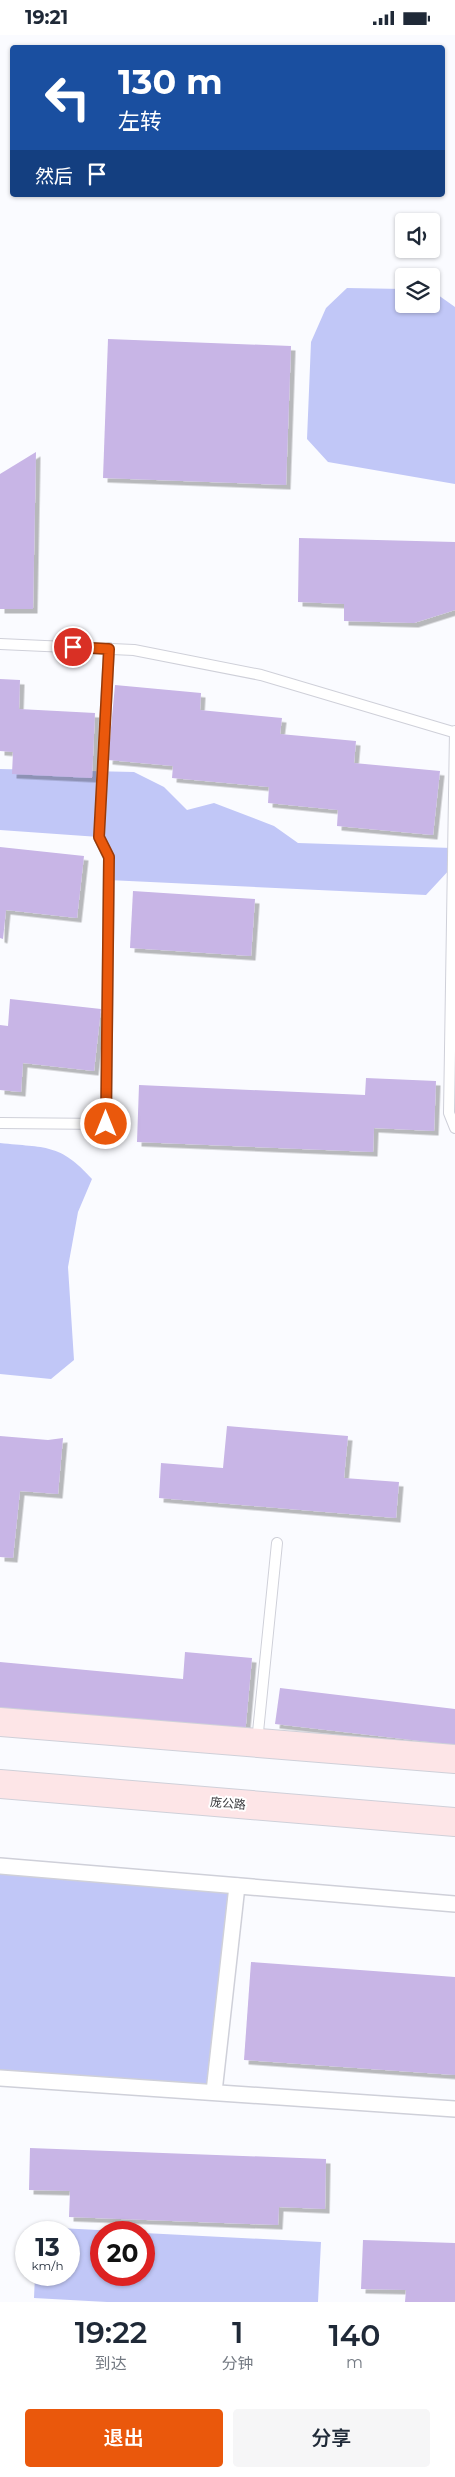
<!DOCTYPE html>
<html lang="zh">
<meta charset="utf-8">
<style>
:root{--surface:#fff;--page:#f6f6f7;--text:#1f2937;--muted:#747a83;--accent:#ea580c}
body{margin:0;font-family:Montserrat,"Noto Sans SC",sans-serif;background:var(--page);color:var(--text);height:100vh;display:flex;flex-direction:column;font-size:19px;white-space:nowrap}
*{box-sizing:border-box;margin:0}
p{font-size:16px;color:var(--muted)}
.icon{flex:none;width:28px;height:28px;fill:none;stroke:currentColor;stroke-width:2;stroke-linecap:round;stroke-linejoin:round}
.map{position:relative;height:2267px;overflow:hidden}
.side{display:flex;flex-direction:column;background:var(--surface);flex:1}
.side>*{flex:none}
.guide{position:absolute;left:10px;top:10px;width:435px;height:152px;border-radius:5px;box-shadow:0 1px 4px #0004;background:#1a4fa0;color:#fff;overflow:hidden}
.fabs{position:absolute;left:395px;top:178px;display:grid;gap:10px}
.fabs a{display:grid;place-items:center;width:45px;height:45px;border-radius:5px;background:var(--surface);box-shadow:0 1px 4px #0004;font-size:25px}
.speed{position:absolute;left:15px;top:2186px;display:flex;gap:10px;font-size:25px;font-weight:700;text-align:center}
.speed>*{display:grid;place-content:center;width:65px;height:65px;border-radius:50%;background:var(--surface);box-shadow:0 1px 4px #0004;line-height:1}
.speed small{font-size:12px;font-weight:400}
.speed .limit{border:8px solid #d22;background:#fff;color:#111}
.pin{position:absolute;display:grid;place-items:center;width:42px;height:42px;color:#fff;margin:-21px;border:2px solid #fff;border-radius:50%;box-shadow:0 1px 5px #0007}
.me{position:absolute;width:55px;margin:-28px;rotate:0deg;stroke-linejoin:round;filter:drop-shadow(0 0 4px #0008)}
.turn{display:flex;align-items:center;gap:18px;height:105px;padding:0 25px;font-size:22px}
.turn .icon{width:65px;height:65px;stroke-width:2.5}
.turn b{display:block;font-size:35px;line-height:42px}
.then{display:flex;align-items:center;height:48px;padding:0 25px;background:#0003;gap:10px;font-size:19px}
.eta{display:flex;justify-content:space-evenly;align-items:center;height:85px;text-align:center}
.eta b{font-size:30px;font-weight:600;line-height:35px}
.primary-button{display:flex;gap:10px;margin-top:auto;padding:10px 25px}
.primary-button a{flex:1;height:58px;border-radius:5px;background:var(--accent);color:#fff;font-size:20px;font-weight:600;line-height:58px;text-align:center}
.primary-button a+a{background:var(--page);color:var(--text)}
.status{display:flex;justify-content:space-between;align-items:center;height:35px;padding:0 25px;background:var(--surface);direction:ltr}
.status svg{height:14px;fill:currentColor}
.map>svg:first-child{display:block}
.green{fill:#c1c7f7}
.building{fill:#c8b5e6;filter:url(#shadow)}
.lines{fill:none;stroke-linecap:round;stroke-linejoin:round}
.service-casing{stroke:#cfd0d9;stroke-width:12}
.pedestrian-casing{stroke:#cfd0d9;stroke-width:18}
.secondary-casing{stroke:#cfd0d9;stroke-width:30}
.service{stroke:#fff;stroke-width:10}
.pedestrian{stroke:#fff;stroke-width:15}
.secondary{stroke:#fde5e7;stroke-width:28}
.route-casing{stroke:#983908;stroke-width:12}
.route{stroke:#ea580c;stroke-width:9}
.labels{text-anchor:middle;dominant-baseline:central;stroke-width:4;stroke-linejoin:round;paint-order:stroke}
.street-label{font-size:12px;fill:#36373a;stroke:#fff}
</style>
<div class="status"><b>19:21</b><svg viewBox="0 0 49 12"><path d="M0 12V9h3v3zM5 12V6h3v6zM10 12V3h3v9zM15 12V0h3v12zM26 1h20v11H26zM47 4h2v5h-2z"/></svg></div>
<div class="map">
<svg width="455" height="2267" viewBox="0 0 455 2267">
<defs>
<filter id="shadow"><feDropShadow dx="4.5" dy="4.5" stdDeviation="0" flood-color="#0004"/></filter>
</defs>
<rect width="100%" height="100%" fill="#fafbff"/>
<g class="green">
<path d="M 347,253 L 404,254 L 404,269 L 431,269 L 431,255 L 455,272 L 455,449 L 328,427 L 307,404 L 311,307 L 326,273 Z"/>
<path d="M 455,696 L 455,1093 L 449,1078 L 451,833 L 426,860 L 108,845 L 109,823 L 99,802 L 0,795 L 0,734 L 134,737 L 164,752 L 187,775 L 214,768 L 274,791 L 298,808 L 452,813 Z"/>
<path d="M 0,1108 C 45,1113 60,1108 92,1144 L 78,1177 L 68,1232 L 74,1325 L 51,1344 L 0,1339 Z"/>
<path d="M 0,1831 L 237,1851 L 214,2057 L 0,2043 Z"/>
<path d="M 38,2192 L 139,2197 L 101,2198 L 101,2240 L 144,2240 L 144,2198 L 321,2207 L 318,2267 L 107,2267 L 34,2263 L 35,2240 L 69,2240 L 69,2198 L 37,2197 Z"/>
</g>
<g class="building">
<path d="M 108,304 L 291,311 L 286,450 L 103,443 Z"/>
<path d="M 36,417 L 33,574 L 0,574 L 0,439 Z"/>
<path d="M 299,503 L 455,507 L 455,575 L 414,588 L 344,586 L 344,569 L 298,567 Z"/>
<path d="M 0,644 L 20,645 L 19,674 L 95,678 L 92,743 L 12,739 L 13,717 L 0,716 Z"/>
<path d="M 115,650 L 201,658 L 200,675 L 282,683 L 280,699 L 356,706 L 354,728 L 440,736 L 433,800 L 337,791 L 338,775 L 268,768 L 269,752 L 172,743 L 173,731 L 108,725 Z"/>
<path d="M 0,812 L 84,821 L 77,883 L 6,875 L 3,904 L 0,903 Z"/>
<path d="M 133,856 L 255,864 L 251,921 L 130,913 Z"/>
<path d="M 10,964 L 101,974 L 94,1036 L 23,1028 L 21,1057 L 0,1055 L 0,990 L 8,991 Z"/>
<path d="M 366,1043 L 436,1046 L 434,1096 L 374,1093 L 373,1117 L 137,1107 L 139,1050 L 365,1060 Z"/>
<path d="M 227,1391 L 348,1401 L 344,1443 L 399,1447 L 396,1483 L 159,1463 L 161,1428 L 223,1433 Z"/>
<path d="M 0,1401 L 48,1405 L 63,1403 L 58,1459 L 20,1456 L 13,1523 L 0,1522 Z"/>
<path d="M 185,1617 L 252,1623 L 245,1700 L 0,1677 L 0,1627 L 183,1644 Z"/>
<path d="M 280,1653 L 455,1674 L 455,1710 L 275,1689 Z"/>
<path d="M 251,1927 L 455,1942 L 455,2040 L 244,2025 Z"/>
<path d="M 30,2113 L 326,2124 L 325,2174 L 279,2172 L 278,2190 L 69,2182 L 70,2156 L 29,2155 Z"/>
<path d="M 363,2205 L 455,2208 L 455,2267 L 405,2267 L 406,2255 L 361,2254 Z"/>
</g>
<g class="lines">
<g class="service-casing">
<g id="service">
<path d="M 0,609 L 134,615 L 261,640 L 453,697"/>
<path d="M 455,696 L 449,1078 L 455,1093"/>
<path d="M 0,1088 L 106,1089 L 109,823 L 99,802 L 109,613"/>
<path d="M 257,1707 L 277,1508"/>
</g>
</g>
<g class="pedestrian-casing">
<g id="pedestrian">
<path d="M 0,1831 L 455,1869"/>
<path d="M 0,2043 L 455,2074"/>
<path d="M 214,2057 L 237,1851"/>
</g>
</g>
<g class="secondary-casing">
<g id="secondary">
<path d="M 0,1687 L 455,1724"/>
<path d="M 0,1749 L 455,1787"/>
</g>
</g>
<use href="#service" class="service"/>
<use href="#pedestrian" class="pedestrian"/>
<use href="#secondary" class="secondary"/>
</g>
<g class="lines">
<g class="route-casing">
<path id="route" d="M 73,612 L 109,614 L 99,802 L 109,822 L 106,1089"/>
</g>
<use href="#route" class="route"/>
</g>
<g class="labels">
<g class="street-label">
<text transform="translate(228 1768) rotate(5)">庞公路</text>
</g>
</g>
</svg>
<div class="fabs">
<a><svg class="icon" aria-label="sound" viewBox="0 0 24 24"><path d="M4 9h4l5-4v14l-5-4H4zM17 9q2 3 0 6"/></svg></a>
<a><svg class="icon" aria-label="layers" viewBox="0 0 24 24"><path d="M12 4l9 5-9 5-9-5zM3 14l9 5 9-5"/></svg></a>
</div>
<div class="speed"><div>13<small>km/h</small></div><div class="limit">20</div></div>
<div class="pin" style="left:73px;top:612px;background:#d93025"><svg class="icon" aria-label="arrive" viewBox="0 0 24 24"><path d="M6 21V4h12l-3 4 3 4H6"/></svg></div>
<svg class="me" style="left:106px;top:1089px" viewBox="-20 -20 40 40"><circle r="17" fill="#ea580c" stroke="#fff" stroke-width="3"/><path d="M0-11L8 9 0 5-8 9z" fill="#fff"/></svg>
<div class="guide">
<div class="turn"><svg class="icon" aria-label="left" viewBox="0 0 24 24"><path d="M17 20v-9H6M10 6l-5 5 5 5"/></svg><div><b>130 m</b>左转</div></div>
<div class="then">然后<svg class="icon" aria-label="arrive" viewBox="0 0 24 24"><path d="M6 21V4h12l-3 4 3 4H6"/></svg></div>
</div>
</div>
<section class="side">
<div class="eta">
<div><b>19:22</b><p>到达</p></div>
<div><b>1</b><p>分钟</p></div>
<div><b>140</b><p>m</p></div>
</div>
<div class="primary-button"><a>退出</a><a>分享</a></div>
</section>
